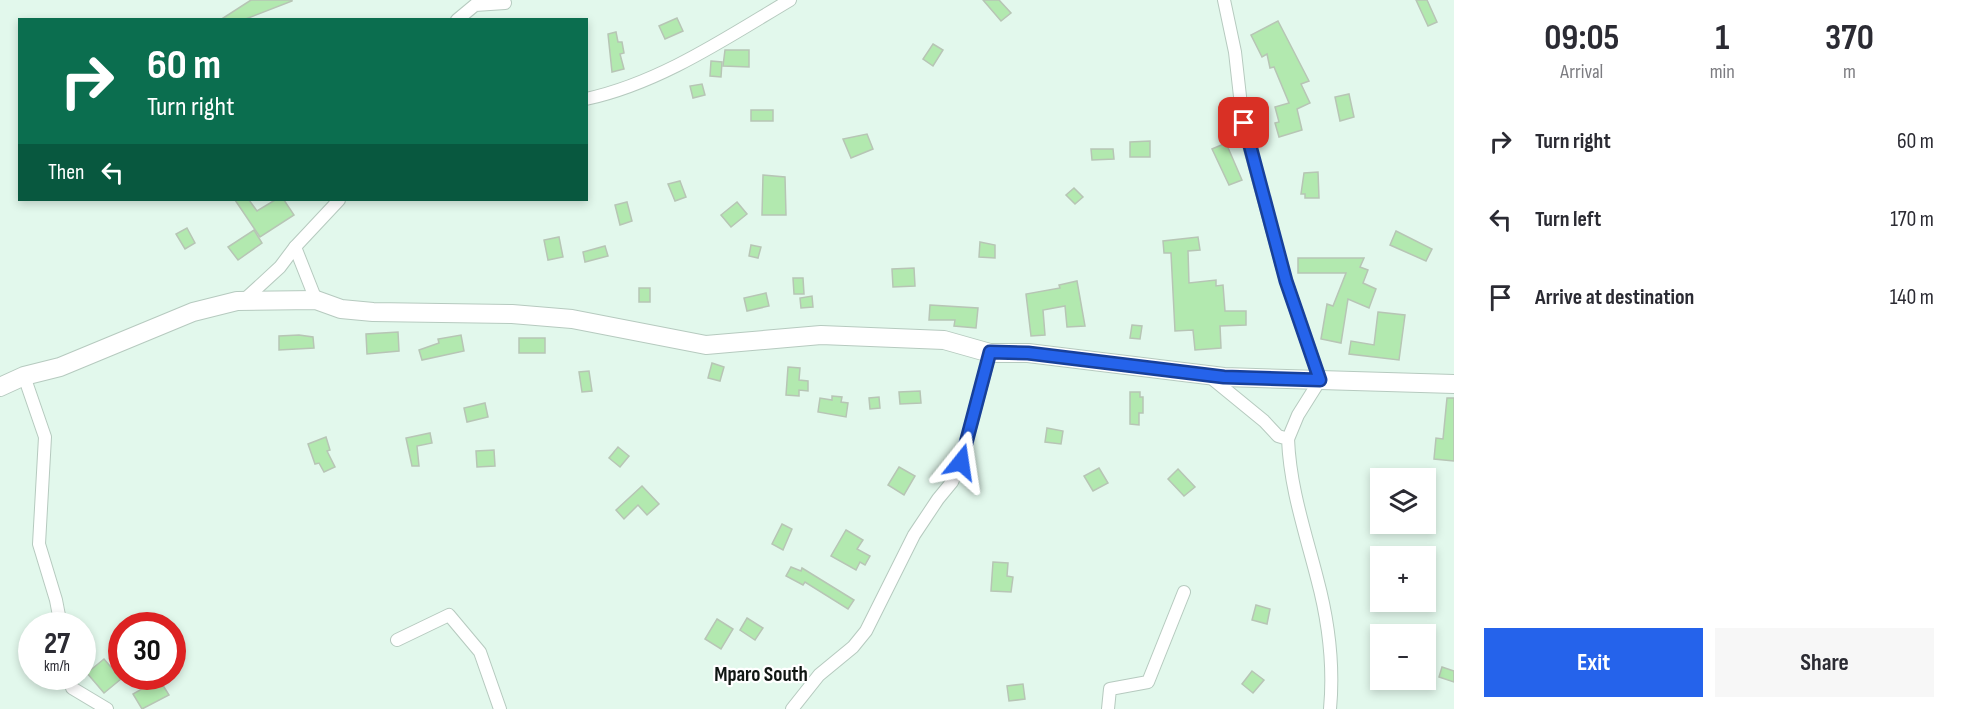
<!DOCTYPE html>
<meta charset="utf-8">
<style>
:root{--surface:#fff;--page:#f7f7f7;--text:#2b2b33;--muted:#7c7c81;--accent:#2563eb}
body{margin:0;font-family:"Sofia Sans Condensed",sans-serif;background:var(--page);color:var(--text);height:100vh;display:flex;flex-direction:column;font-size:22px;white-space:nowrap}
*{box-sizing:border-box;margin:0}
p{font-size:20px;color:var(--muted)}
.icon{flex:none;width:33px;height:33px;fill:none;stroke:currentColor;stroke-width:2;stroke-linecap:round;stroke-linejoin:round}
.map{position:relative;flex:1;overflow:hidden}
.sheet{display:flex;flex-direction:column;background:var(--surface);width:510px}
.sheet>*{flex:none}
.banner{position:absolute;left:18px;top:18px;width:570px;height:183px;border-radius:0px;box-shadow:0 3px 9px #0003;background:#0b6e4f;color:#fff;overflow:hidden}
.tools{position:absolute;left:1370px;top:468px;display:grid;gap:12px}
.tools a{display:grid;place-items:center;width:66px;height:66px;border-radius:0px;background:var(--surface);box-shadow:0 3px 9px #0003;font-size:30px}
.speed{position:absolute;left:18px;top:612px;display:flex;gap:12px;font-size:30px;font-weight:700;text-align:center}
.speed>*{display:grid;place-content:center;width:78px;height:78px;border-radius:50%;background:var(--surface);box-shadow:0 3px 9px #0003;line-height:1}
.speed small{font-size:15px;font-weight:400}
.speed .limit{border:9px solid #d22;background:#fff;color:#111}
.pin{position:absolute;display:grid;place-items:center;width:51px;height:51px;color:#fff;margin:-26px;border-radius:12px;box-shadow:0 3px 9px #0006}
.me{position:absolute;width:66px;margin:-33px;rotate:15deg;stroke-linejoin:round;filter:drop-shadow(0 0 4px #0008)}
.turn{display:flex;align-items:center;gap:21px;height:126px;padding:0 30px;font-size:27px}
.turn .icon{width:78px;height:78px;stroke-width:2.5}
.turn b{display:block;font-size:42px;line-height:51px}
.then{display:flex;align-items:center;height:57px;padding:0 30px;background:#0003;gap:12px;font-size:22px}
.eta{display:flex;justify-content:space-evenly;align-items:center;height:102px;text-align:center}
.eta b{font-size:36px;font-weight:700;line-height:42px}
.button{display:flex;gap:12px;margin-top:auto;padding:12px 30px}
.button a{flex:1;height:69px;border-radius:0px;background:var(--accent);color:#fff;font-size:24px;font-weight:700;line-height:69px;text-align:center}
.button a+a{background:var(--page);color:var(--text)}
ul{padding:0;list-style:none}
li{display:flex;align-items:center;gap:18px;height:78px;padding:0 30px}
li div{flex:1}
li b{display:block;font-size:22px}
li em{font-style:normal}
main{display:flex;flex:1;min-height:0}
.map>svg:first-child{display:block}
.building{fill:#b2e9af;stroke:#b7c5b5;stroke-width:1.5}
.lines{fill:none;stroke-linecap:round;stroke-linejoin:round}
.street-casing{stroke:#b6cabf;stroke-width:14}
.secondary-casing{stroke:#b6cabf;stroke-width:20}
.street{stroke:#fff;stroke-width:12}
.secondary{stroke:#fff;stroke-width:18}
.route-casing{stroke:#184099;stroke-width:15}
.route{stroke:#2563eb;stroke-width:10}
.labels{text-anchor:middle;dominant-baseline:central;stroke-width:4.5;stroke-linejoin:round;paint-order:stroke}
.quarter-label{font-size:21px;font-weight:bold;fill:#101713;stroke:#fff}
</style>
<main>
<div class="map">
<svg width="1454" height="709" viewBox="0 0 1454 709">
<rect width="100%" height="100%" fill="#e2f8ec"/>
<g class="building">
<path d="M 251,0 L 292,0 L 292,1 L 243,20 L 220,20 Z"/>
<path d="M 983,0 L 999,0 L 1011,13 L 1001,21 Z"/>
<path d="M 1416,0 L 1427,0 L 1437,22 L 1428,26 Z"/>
<path d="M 677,18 L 683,31 L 665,39 L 659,26 Z"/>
<path d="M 1278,21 L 1309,81 L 1301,84 L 1310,103 L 1297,109 L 1302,130 L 1279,137 L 1275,123 L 1279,122 L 1275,107 L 1289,103 L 1274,67 L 1270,68 L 1267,54 L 1262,57 L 1251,35 Z"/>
<path d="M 616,32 L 618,42 L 622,42 L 624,53 L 620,54 L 624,69 L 612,72 L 608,34 Z"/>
<path d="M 933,44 L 943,50 L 933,66 L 923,59 Z"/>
<path d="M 725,50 L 749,50 L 749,67 L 723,66 Z"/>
<path d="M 711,61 L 722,62 L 721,77 L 710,76 Z"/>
<path d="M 702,84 L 705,95 L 693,98 L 690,86 Z"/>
<path d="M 1349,94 L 1354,117 L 1340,121 L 1335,97 Z"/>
<rect x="751" y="110" width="22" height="11"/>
<path d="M 867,134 L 873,149 L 851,158 L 843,139 Z"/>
<path d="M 1150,141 L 1150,157 L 1130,157 L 1130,142 Z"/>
<path d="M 1226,143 L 1242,180 L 1229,185 L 1212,149 Z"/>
<path d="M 1091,149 L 1113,149 L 1114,159 L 1092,160 Z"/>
<path d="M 1318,172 L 1319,198 L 1305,198 L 1305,194 L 1301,194 L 1304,173 Z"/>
<path d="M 763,175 L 785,177 L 786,215 L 762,215 Z"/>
<path d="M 680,181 L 686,197 L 675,201 L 668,184 Z"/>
<path d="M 1074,188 L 1083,197 L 1075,204 L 1066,195 Z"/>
<path d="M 235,200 L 249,200 L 257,211 L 275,200 L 284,200 L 294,215 L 260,237 Z"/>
<path d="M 627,202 L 632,221 L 620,225 L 615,205 Z"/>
<path d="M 737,202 L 747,214 L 731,227 L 721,215 Z"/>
<path d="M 187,228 L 195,243 L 185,249 L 176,234 Z"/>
<path d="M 254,230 L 262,243 L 238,260 L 228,247 Z"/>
<path d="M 1396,231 L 1432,249 L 1426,261 L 1390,245 Z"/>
<path d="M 559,237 L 563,257 L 548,260 L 544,240 Z"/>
<path d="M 1198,237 L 1200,250 L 1188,251 L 1189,283 L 1216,280 L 1216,286 L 1223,285 L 1225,311 L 1246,311 L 1246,325 L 1220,326 L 1221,348 L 1195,350 L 1193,330 L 1175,331 L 1171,253 L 1164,253 L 1163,241 Z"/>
<path d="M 980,242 L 995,245 L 995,258 L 979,257 Z"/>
<path d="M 751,245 L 761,247 L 758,258 L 749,256 Z"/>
<path d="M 605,246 L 608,256 L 585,262 L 583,252 Z"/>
<path d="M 1298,258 L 1364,258 L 1360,267 L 1368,270 L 1363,283 L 1376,289 L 1369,308 L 1348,299 L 1341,343 L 1321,339 L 1327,304 L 1333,306 L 1346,273 L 1298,273 Z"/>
<path d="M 914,268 L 915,286 L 893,287 L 892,269 Z"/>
<path d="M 793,278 L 803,278 L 804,294 L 794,294 Z"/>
<path d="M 1077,281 L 1085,326 L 1067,327 L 1065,306 L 1043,310 L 1045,335 L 1031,336 L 1026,294 L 1060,288 L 1059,285 Z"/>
<rect x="639" y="288" width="11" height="14"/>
<path d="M 766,293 L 769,306 L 747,311 L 744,298 Z"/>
<path d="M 812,296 L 813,307 L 801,308 L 800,298 Z"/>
<path d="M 930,305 L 978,308 L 976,328 L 954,326 L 955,320 L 929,320 Z"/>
<path d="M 1378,312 L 1405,315 L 1399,360 L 1349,354 L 1351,341 L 1374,345 Z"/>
<path d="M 1132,325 L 1142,326 L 1140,339 L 1130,338 Z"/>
<path d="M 398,332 L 399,351 L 367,354 L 366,334 Z"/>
<path d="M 299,335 L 313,337 L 314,348 L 279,350 L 279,336 Z"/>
<path d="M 461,335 L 464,351 L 422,360 L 419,350 L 439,343 L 438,339 Z"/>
<rect x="519" y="338" width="26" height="15"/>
<path d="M 712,363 L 724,367 L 720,381 L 708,378 Z"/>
<path d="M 788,367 L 800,368 L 799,380 L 808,381 L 808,391 L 799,390 L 799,396 L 786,395 Z"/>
<path d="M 589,371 L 592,391 L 582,392 L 579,372 Z"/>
<path d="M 920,391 L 921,403 L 900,404 L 899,392 Z"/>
<path d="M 1130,392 L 1140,392 L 1140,397 L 1143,397 L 1143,413 L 1139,413 L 1139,425 L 1130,424 Z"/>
<path d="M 832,396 L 842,397 L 841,402 L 848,403 L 846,417 L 818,412 L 820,398 L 832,400 Z"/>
<path d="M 879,397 L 880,408 L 870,409 L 869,398 Z"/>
<path d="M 1447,398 L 1454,398 L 1454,461 L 1434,459 L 1436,438 L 1443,439 Z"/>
<path d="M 485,403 L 488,417 L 467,422 L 464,408 Z"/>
<path d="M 1047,428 L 1063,431 L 1061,444 L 1045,442 Z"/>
<path d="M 430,433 L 432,443 L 417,446 L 419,466 L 412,466 L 406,438 Z"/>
<path d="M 326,437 L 330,450 L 327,451 L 335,467 L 324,472 L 319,463 L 315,464 L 308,444 Z"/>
<path d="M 618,447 L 629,456 L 620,467 L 609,458 Z"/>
<path d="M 494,450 L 495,466 L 477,467 L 476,451 Z"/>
<path d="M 899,467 L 915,476 L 904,495 L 888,485 Z"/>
<path d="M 1099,468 L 1108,483 L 1093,491 L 1084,476 Z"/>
<path d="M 1178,469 L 1195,487 L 1184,496 L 1168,479 Z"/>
<path d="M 642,486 L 659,504 L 647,515 L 638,505 L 624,519 L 616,510 Z"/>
<path d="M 782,524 L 792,529 L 783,550 L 772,544 Z"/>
<path d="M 846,530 L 863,540 L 857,549 L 870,556 L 865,565 L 860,562 L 856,570 L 831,556 Z"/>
<path d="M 993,562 L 1008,563 L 1007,576 L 1013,577 L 1011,592 L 991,591 Z"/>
<path d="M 791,567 L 801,571 L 802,568 L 854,600 L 848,609 L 805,582 L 803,585 L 786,576 Z"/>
<path d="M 1256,605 L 1270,609 L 1267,624 L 1252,620 Z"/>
<path d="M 747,618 L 763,628 L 755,640 L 740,630 Z"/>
<path d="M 717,619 L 733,629 L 721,649 L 705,639 Z"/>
<path d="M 104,659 L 121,679 L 104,693 L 87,673 Z"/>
<path d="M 1442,667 L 1454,671 L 1454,682 L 1439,677 Z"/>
<path d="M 1252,671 L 1264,680 L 1253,693 L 1242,684 Z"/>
<path d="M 159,679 L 169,695 L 142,709 L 133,694 Z"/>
<path d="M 1023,684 L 1025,699 L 1009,701 L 1007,686 Z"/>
</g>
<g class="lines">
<g class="street-casing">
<g id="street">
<path d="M 1224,0 L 1235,52 L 1243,123 L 1286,281 L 1320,380 L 1298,415 L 1288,439"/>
<path d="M 457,20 L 475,5 L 505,3"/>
<path d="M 586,99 C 660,83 726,38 790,0"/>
<path d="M 316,300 L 295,247 L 339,200"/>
<path d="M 243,301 L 280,267 L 295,247"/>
<path d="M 24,376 L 45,437 L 39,544 L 56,600 L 61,626"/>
<path d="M 1209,376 L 1264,421 L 1278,436 L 1288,439 C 1290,488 1305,531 1317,578 C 1328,619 1334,666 1330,709"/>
<path d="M 397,640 L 449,615 L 480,652 L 500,709"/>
<path d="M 70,676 L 72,688 L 107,709"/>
<path d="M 792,709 L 819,675 L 853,647 L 866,631 L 914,535 L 938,499 L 952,482 L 961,462 L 990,353"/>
<path d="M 1108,709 L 1110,689 L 1148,682 L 1184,592"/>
</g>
</g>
<g class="secondary-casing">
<path id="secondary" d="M 0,387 L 24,376 L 60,367 L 193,312 L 237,301 L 316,300 L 341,309 L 373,312 L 512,314 L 572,319 L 706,345 L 821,335 L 944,340 L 990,353 L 1028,353 L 1224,377 L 1454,384"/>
</g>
<use href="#street" class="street"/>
<use href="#secondary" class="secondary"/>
</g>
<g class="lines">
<g class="route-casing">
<path id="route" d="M 961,462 L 990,352 L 1028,353 L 1224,377 L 1320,380 L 1286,281 L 1244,123"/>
</g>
<use href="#route" class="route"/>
</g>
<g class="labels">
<g class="quarter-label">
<text x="761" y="674">Mparo South</text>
</g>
</g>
</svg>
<div class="tools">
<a><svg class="icon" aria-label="layers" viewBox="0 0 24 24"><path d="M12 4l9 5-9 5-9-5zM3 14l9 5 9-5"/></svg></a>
<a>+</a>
<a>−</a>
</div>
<div class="speed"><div>27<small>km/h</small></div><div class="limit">30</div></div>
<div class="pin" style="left:1244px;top:123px;background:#d93025"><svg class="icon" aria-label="arrive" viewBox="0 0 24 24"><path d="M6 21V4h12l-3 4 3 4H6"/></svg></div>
<svg class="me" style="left:961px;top:462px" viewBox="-20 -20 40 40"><path d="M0-17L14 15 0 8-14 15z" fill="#2563eb" stroke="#fff" stroke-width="4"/></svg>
<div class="banner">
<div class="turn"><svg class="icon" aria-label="right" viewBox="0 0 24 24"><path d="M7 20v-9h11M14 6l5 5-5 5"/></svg><div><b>60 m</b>Turn right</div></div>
<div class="then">Then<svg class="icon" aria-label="left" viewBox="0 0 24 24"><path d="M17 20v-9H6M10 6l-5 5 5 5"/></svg></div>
</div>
</div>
<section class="sheet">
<div class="eta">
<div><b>09:05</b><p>Arrival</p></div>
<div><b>1</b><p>min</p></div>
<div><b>370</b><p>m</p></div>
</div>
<ul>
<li><svg class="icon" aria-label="right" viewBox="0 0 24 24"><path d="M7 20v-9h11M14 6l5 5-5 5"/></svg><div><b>Turn right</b></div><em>60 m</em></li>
<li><svg class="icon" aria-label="left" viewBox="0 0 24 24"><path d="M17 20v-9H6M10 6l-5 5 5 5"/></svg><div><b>Turn left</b></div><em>170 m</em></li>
<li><svg class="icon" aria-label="arrive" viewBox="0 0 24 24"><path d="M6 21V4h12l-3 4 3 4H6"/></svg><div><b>Arrive at destination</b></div><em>140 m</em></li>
</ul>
<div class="button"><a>Exit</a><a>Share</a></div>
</section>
</main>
